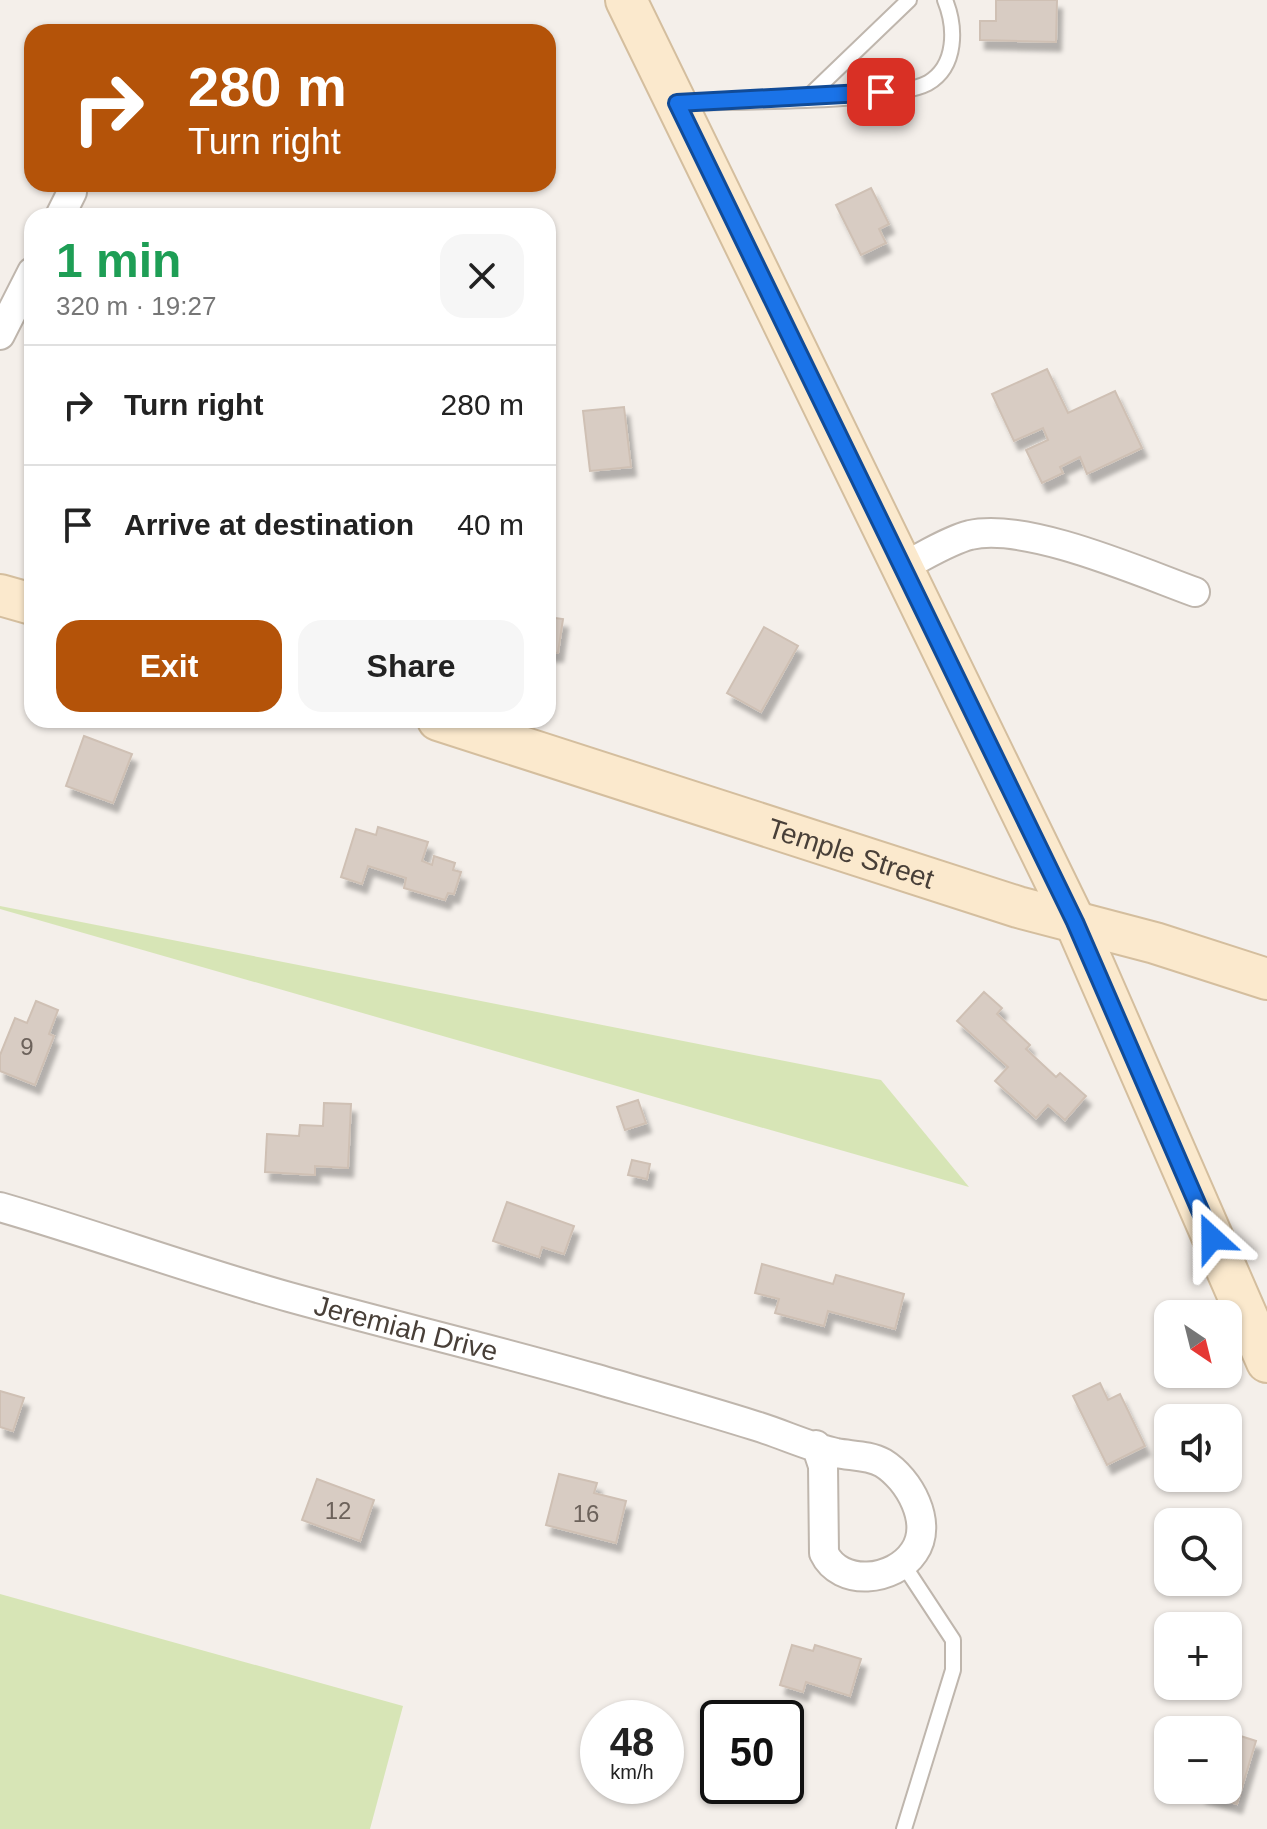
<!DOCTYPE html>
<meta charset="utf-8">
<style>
:root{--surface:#fff;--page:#f6f6f6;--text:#222;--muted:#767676;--line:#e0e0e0;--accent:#b45309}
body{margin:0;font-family:Arial,sans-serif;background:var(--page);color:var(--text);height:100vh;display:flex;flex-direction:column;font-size:30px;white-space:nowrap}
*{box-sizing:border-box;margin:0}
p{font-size:26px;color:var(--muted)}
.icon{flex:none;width:44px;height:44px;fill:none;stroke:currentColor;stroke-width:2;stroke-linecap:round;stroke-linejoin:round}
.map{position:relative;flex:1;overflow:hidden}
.side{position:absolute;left:24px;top:208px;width:532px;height:520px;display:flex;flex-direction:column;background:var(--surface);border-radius:24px;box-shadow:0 2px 6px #0004}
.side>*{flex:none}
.top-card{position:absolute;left:24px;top:24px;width:532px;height:168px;border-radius:24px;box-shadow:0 2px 6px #0004;background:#b45309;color:#fff;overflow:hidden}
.needle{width:52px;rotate:145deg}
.buttons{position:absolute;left:1154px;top:1300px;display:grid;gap:16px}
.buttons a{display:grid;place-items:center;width:88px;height:88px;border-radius:16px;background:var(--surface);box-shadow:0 2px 6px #0004;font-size:40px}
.speed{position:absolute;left:580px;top:1700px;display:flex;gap:16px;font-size:40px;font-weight:700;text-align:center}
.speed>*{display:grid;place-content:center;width:104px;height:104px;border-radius:50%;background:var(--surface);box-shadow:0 2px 6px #0004;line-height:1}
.speed small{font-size:20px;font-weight:400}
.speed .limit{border:4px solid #111;border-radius:12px;background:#fff;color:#111}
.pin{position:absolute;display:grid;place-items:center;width:68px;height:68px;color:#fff;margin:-34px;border-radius:16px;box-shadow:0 4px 12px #0006}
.me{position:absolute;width:88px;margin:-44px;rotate:336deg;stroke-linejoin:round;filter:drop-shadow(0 0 6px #0008)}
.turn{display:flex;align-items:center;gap:28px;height:168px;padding:0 32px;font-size:36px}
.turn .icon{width:104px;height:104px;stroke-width:2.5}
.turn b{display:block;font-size:56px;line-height:68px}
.round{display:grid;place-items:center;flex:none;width:84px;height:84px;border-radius:24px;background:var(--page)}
.overview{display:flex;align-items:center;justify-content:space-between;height:136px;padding:0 32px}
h1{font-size:48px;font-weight:800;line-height:60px;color:#1e9e55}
.primary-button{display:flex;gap:16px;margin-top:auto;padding:16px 32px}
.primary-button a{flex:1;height:92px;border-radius:24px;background:var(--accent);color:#fff;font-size:32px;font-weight:800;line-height:92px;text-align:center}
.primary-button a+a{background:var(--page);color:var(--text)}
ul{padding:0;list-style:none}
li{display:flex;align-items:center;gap:24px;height:120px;padding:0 32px;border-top:2px solid var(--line)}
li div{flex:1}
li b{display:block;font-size:30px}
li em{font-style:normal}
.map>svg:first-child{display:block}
.green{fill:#d7e5b6}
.building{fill:#d8ccc3;stroke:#cfc0b4;stroke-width:2;filter:url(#shadow)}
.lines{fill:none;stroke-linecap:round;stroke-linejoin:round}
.service-casing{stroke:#bfb6ad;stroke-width:18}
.minor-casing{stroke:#bfb6ad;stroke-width:32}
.secondary-casing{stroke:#d4be9e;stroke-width:44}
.service{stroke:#fff;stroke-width:14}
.minor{stroke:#fff;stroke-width:28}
.secondary{stroke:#fbe9cd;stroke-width:40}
.route-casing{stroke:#114b97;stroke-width:20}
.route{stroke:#1a73e8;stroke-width:14}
.labels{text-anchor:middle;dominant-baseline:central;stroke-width:6;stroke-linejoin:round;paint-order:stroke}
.number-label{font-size:24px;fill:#6c625b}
.street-label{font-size:28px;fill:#483f38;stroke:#fff}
</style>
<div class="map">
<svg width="1267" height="1829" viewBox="0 0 1267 1829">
<defs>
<filter id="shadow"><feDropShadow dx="5" dy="9" stdDeviation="2" flood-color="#0004"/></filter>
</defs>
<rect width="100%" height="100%" fill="#f4efea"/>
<g class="green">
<path d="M 0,906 L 881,1080 L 969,1187 L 0,909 Z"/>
<path d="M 0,1594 L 403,1706 L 370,1829 L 0,1829 Z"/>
</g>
<g class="building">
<path d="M 996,0 L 1057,0 L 1056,42 L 980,40 L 980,21 L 996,21 Z"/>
<path d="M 871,188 L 889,224 L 879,229 L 886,243 L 861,255 L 836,205 Z"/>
<path d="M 1047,369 L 1068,413 L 1115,391 L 1142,448 L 1087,474 L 1080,457 L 1060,467 L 1063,473 L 1042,483 L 1026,450 L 1048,440 L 1043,428 L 1014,441 L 992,394 Z"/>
<path d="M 624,407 L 631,467 L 590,471 L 583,411 Z"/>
<path d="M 548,617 L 563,619 L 558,653 L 548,652 Z"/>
<path d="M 764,627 L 798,646 L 761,712 L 727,693 Z"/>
<path d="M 84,736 L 132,754 L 113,803 L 66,786 Z"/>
<path d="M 378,827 L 428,842 L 422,861 L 432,865 L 434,856 L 455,863 L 453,870 L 461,872 L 454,894 L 448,893 L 445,900 L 404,888 L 406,878 L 368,866 L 362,884 L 341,877 L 356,829 L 376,835 Z"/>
<path d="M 984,992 L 1002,1008 L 997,1014 L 1030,1045 L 1026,1049 L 1056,1077 L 1060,1073 L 1086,1096 L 1065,1120 L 1048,1105 L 1036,1118 L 995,1081 L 1008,1067 L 957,1021 Z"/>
<path d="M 36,1001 L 58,1010 L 49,1034 L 54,1036 L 35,1085 L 0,1071 L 0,1055 L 15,1018 L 27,1023 Z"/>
<path d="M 638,1100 L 646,1123 L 625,1130 L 617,1107 Z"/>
<path d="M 324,1103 L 351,1104 L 348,1168 L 315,1166 L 315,1175 L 265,1172 L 267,1134 L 299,1136 L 300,1125 L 323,1126 Z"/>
<path d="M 632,1160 L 650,1164 L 647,1179 L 628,1175 Z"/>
<path d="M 507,1202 L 574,1226 L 564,1254 L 542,1247 L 539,1257 L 493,1241 Z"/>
<path d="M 762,1264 L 833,1284 L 836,1275 L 904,1294 L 895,1329 L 828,1311 L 824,1326 L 775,1313 L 779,1299 L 755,1293 Z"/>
<path d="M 1100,1383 L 1108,1400 L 1120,1394 L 1145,1446 L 1107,1465 L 1073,1396 Z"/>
<path d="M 0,1391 L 24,1398 L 13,1431 L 0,1427 Z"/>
<path d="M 559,1474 L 597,1483 L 594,1493 L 626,1501 L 616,1543 L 546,1525 Z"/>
<path d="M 317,1479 L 374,1500 L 360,1541 L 302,1520 Z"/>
<path d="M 792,1645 L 813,1651 L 815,1645 L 861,1659 L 850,1696 L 806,1682 L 803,1692 L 780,1685 Z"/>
<path d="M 1228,1732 L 1256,1741 L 1237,1804 L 1201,1794 L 1202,1790 L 1228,1790 Z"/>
</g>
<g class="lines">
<g class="service-casing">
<g id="service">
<path d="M 808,97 L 909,0"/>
<path d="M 682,103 C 732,101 891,103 928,83 C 957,66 956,27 945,0"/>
<path d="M 903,1564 L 953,1640 L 953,1670 L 904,1829"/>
</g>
</g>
<g class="minor-casing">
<g id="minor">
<path d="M 60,216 L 72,192"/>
<path d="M 0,335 L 32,272"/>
<path d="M 902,567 C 923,557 947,541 970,535 C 1026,522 1140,572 1195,592"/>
<path id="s1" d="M 0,1207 C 97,1235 192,1270 289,1297 C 390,1325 492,1349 593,1378 C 648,1394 702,1409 756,1426 C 782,1434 810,1447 836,1453 C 851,1456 869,1455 883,1463 C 909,1479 934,1523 914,1552 C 894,1582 840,1587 824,1553 L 823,1466 L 816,1445"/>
</g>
</g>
<g class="secondary-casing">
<g id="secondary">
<path d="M 626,0 L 1075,922 L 1267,1362"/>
<path d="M 0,595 L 32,604"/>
<path id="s2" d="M 438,720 L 1018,907 L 1155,943 L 1267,979"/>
</g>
</g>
<use href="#service" class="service"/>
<use href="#minor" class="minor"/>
<use href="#secondary" class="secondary"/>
</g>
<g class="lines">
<g class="route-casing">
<path id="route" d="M 881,92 L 677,103 L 1075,922 L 1212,1238"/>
</g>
<use href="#route" class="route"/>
</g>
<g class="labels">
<g class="number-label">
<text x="27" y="1046">9</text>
<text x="338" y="1510">12</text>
<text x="586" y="1513">16</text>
</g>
<g class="street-label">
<text stroke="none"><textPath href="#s2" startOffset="434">Temple Street</textPath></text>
<text stroke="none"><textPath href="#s1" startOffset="424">Jeremiah Drive</textPath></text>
</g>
</g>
</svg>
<div class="buttons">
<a><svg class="needle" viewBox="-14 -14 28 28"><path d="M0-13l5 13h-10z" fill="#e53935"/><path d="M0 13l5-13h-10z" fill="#767676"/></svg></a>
<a><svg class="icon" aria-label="sound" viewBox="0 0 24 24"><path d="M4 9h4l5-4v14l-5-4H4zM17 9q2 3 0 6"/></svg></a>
<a><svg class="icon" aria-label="search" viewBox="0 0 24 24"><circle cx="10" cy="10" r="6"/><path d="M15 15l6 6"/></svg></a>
<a>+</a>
<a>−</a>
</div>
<div class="speed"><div>48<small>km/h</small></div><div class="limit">50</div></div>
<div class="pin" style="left:881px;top:92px;background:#d93025"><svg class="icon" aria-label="arrive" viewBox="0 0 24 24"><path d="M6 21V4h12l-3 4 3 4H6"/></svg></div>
<svg class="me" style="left:1212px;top:1238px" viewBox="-20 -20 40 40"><path d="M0-17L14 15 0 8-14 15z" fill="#1a73e8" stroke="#fff" stroke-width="4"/></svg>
<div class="top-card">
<div class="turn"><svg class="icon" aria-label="right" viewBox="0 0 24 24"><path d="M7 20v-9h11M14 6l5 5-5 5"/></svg><div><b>280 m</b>Turn right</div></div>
</div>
<section class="side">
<div class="overview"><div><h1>1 min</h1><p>320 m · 19:27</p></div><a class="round"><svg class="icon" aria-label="close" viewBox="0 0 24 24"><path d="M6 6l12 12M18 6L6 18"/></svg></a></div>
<ul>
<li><svg class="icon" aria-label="right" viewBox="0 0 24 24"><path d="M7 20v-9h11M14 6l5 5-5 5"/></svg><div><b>Turn right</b></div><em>280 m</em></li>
<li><svg class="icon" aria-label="arrive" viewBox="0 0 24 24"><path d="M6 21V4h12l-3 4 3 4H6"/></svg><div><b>Arrive at destination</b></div><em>40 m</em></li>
</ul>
<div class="primary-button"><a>Exit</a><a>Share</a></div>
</section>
</div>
